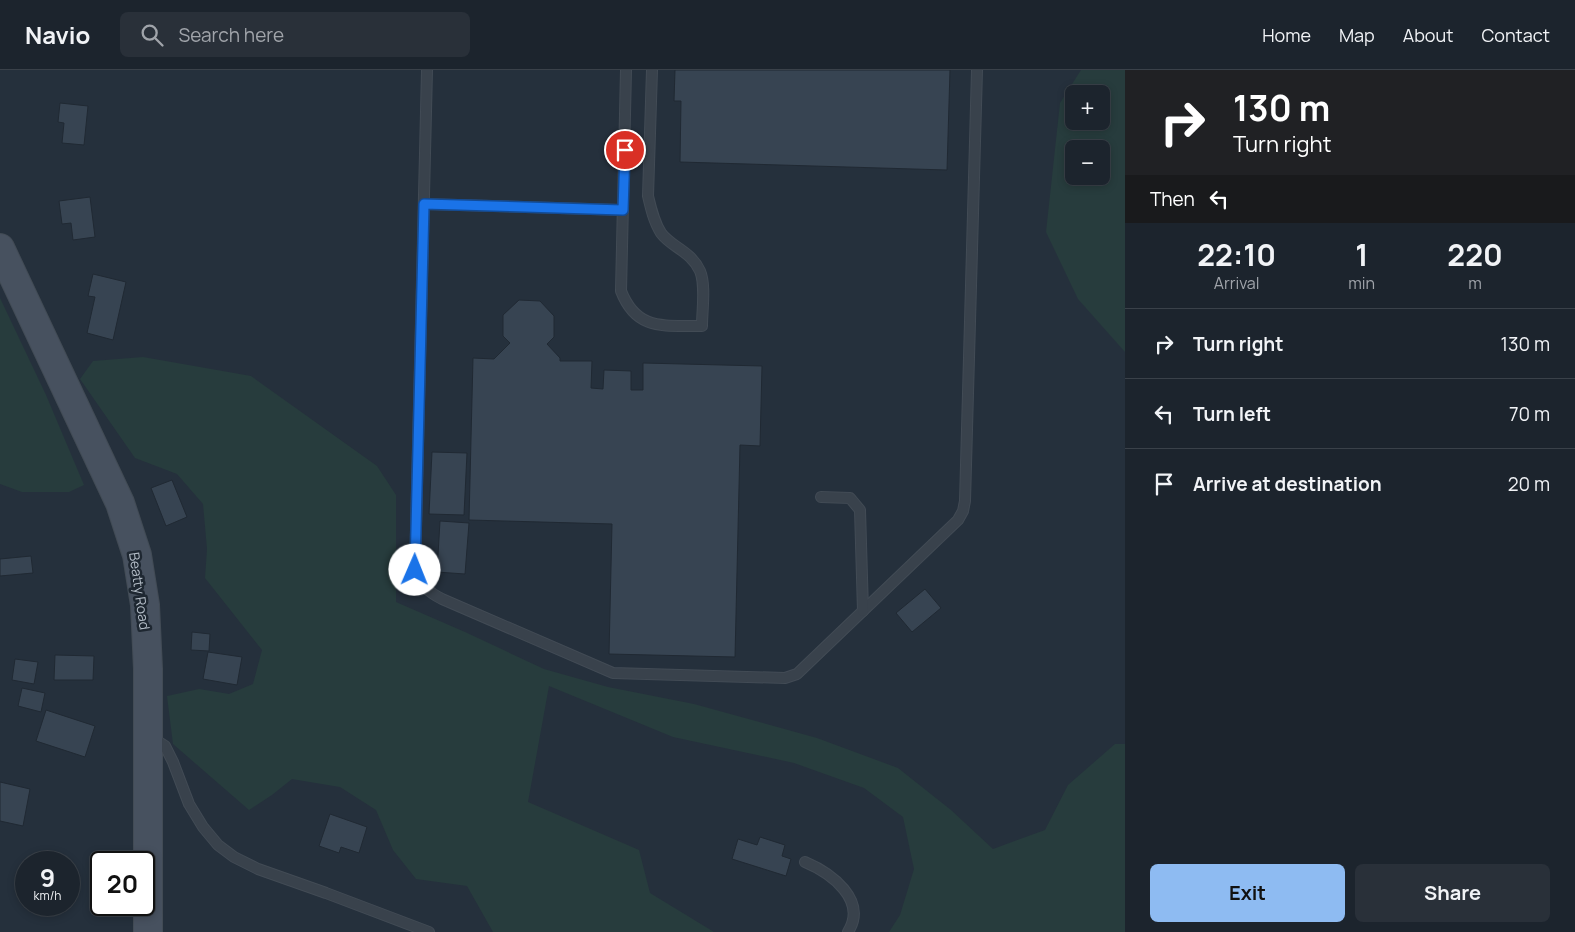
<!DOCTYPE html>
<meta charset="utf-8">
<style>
:root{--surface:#1c242d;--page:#293039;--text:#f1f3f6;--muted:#a0a4aa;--line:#3a4149;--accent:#8ebbf2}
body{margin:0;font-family:Manrope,sans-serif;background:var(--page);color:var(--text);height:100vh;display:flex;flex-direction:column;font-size:19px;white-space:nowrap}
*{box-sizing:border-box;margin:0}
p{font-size:16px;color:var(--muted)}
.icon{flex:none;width:28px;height:28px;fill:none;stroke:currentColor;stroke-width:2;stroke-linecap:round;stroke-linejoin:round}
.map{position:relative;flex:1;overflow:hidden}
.panel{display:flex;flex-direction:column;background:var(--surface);width:450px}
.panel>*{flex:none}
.hud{background:#202124;color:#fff;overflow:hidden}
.controls{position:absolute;left:1065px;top:15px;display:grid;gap:10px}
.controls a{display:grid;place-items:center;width:45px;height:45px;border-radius:8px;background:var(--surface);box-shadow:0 2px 8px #0003,0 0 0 1px var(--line);font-size:25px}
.speed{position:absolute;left:15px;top:781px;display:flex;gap:10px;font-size:25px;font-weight:700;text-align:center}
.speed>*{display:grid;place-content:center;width:65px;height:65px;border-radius:50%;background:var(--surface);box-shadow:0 2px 8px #0003,0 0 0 1px var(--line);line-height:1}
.speed small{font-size:12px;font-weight:400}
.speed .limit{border:2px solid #111;border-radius:8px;background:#fff;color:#111}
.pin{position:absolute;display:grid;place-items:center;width:42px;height:42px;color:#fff;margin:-21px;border:2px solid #fff;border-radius:50%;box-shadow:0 1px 5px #0007}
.me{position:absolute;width:55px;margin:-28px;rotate:1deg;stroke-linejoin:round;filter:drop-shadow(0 0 4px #0008)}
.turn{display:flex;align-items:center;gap:18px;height:105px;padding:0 25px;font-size:22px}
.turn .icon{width:65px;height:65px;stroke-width:2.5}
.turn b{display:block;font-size:35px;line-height:42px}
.then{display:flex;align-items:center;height:48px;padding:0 25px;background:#0003;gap:10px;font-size:19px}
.eta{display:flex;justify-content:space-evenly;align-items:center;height:85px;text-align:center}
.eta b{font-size:30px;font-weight:700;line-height:35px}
.action{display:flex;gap:10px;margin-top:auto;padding:10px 25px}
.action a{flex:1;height:58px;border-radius:8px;background:var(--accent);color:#111;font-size:20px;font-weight:700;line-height:58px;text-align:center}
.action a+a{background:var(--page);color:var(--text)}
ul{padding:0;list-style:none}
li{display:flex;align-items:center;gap:15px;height:70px;padding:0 25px;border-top:1px solid var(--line)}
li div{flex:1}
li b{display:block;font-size:19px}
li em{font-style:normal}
header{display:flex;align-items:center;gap:30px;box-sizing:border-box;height:70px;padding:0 25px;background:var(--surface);border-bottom:1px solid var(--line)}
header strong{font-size:24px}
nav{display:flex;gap:28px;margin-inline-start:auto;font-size:18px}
.search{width:350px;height:45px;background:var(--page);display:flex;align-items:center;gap:12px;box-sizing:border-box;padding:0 18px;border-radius:8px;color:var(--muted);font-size:19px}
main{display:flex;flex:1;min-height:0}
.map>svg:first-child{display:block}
.green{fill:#273c3d;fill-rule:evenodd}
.building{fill:#374452;stroke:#202933}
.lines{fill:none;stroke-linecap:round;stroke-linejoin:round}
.lane-casing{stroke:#424b55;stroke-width:12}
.secondary-casing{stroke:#424b55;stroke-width:30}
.lane{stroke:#39424c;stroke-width:10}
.secondary{stroke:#47515f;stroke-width:28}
.route-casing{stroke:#114b97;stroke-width:12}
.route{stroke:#1a73e8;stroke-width:9}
.labels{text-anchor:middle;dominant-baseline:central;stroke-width:5;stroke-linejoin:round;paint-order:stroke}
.street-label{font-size:14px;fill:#b4bdc7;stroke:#1e2731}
</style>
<header>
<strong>Navio</strong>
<div class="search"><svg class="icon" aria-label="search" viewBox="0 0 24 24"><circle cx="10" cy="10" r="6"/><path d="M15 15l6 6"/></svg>Search here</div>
<nav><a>Home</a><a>Map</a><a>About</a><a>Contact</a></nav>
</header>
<main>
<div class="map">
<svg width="1125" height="862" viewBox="0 0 1125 862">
<rect width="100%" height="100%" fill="#25303c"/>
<g class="green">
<path d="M 1081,0 L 1125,0 L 1125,282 L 1078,229 L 1046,162 L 1060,33 ZM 1074,24 L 1101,24 L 1101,51 L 1074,51 ZM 1074,79 L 1101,79 L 1101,106 L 1074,106 Z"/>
<path d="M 0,228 L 46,325 L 84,415 L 69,422 L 22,422 L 0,414 Z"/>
<path d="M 143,287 L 251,306 L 377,396 L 396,425 L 396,532 L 465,562 L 544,599 L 608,617 L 694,634 L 817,668 L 898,698 L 951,740 L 993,779 L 1045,760 L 1068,715 L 1115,674 L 1125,674 L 1125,862 L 889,862 L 900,845 L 914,799 L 903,747 L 864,718 L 794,693 L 673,667 L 549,616 L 528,732 L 639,780 L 650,823 L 714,862 L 493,862 L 467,816 L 416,809 L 393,780 L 376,740 L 340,717 L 292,709 L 272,725 L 249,740 L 173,674 L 167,626 L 199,619 L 229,624 L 253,614 L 262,580 L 205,508 L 207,479 L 203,434 L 177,404 L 135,388 L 80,309 L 93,291 Z"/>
</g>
<g class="building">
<path d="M 675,0 L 950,0 L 947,100 L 680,92 L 681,31 L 674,31 Z"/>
<path d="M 60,33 L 88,36 L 84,75 L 62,73 L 64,53 L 58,52 Z"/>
<path d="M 90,127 L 95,167 L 73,170 L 71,153 L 62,154 L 59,131 Z"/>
<path d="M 93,204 L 126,212 L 113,270 L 87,263 L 95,227 L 88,226 Z"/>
<path d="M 519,230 L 540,231 L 554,246 L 554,267 L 547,274 L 560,288 L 560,291 L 592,291 L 591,318 L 603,319 L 604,300 L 631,301 L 631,320 L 643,320 L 643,293 L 762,296 L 760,376 L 740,375 L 735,587 L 609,584 L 612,454 L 469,450 L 473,288 L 494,289 L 510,273 L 503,266 L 503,245 Z"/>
<path d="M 432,382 L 467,383 L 464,445 L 429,444 Z"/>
<path d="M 172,410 L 187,447 L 166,456 L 151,418 Z"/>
<path d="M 440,451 L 469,453 L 465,504 L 437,502 Z"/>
<path d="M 31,486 L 33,503 L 0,506 L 0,489 Z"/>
<path d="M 925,519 L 941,538 L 912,562 L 896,543 Z"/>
<path d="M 192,562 L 210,564 L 209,581 L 191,580 Z"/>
<path d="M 208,582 L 242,587 L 237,615 L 203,609 Z"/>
<path d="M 55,585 L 94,586 L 93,610 L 54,610 Z"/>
<path d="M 15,589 L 38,592 L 34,614 L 12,610 Z"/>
<path d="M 22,618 L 45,623 L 41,642 L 18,636 Z"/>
<path d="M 46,640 L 95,656 L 85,687 L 36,671 Z"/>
<path d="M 0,712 L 30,719 L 23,756 L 0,751 Z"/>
<path d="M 330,744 L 367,757 L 359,783 L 341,777 L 339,783 L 319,776 Z"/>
<path d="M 760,767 L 785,775 L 782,786 L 791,789 L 786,806 L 732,789 L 738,769 L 757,775 Z"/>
<path d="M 25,806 L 26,807 L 26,825 L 21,823 Z"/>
</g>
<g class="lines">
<g class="lane-casing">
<g id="lane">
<path d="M 427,0 L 415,500 C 421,515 428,522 442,529 L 613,603 L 785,608 L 797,604 L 958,450 L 963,441 L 965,431 L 977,0"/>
<path d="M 626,0 L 621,221 C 637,262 665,255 702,256 C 702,240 706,215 700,201 C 691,181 671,177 661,163 C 654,152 651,139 648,126 L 652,0"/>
<path d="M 424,134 L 623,140"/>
<path d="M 821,427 L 850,428 L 860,440 L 863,541"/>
<path d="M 151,667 L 165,676 L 173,692 L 189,734 L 203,757 L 218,775 L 234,787 L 258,799 L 326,823 L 429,862"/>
<path d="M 805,792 C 831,803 868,830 848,862"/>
</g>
</g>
<g class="secondary-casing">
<path id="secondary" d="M 0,178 L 120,433 L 137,485 L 145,535 L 148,599 L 148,862"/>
</g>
<use href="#lane" class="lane"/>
<use href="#secondary" class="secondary"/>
</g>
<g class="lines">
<g class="route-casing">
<path id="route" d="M 415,500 L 424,134 L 623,140 L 625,80"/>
</g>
<use href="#route" class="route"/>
</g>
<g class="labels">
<g class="street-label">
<text transform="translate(140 521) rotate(82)">Beatty Road</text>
</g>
</g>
</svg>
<div class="controls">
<a>+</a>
<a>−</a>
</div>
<div class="speed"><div>9<small>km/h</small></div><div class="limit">20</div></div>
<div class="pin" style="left:625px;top:80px;background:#d93025"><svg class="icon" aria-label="arrive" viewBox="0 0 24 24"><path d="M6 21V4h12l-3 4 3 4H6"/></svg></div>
<svg class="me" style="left:415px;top:500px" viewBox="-20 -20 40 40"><circle r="19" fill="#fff"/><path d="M0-13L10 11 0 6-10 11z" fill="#1a73e8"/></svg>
</div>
<section class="panel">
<div class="hud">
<div class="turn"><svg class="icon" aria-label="right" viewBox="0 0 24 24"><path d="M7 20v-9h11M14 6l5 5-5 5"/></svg><div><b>130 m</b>Turn right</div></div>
<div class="then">Then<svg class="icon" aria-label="left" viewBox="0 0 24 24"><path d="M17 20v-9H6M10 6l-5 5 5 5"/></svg></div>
</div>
<div class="eta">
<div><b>22:10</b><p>Arrival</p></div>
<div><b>1</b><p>min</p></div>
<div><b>220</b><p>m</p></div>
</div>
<ul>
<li><svg class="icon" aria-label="right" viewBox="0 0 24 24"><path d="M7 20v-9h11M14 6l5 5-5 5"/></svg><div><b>Turn right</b></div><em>130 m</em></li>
<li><svg class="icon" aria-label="left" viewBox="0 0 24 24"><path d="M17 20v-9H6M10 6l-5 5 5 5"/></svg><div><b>Turn left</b></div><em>70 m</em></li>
<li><svg class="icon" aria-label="arrive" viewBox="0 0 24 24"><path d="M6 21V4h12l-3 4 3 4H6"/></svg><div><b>Arrive at destination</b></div><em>20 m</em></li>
</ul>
<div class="action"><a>Exit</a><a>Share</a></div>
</section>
</main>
